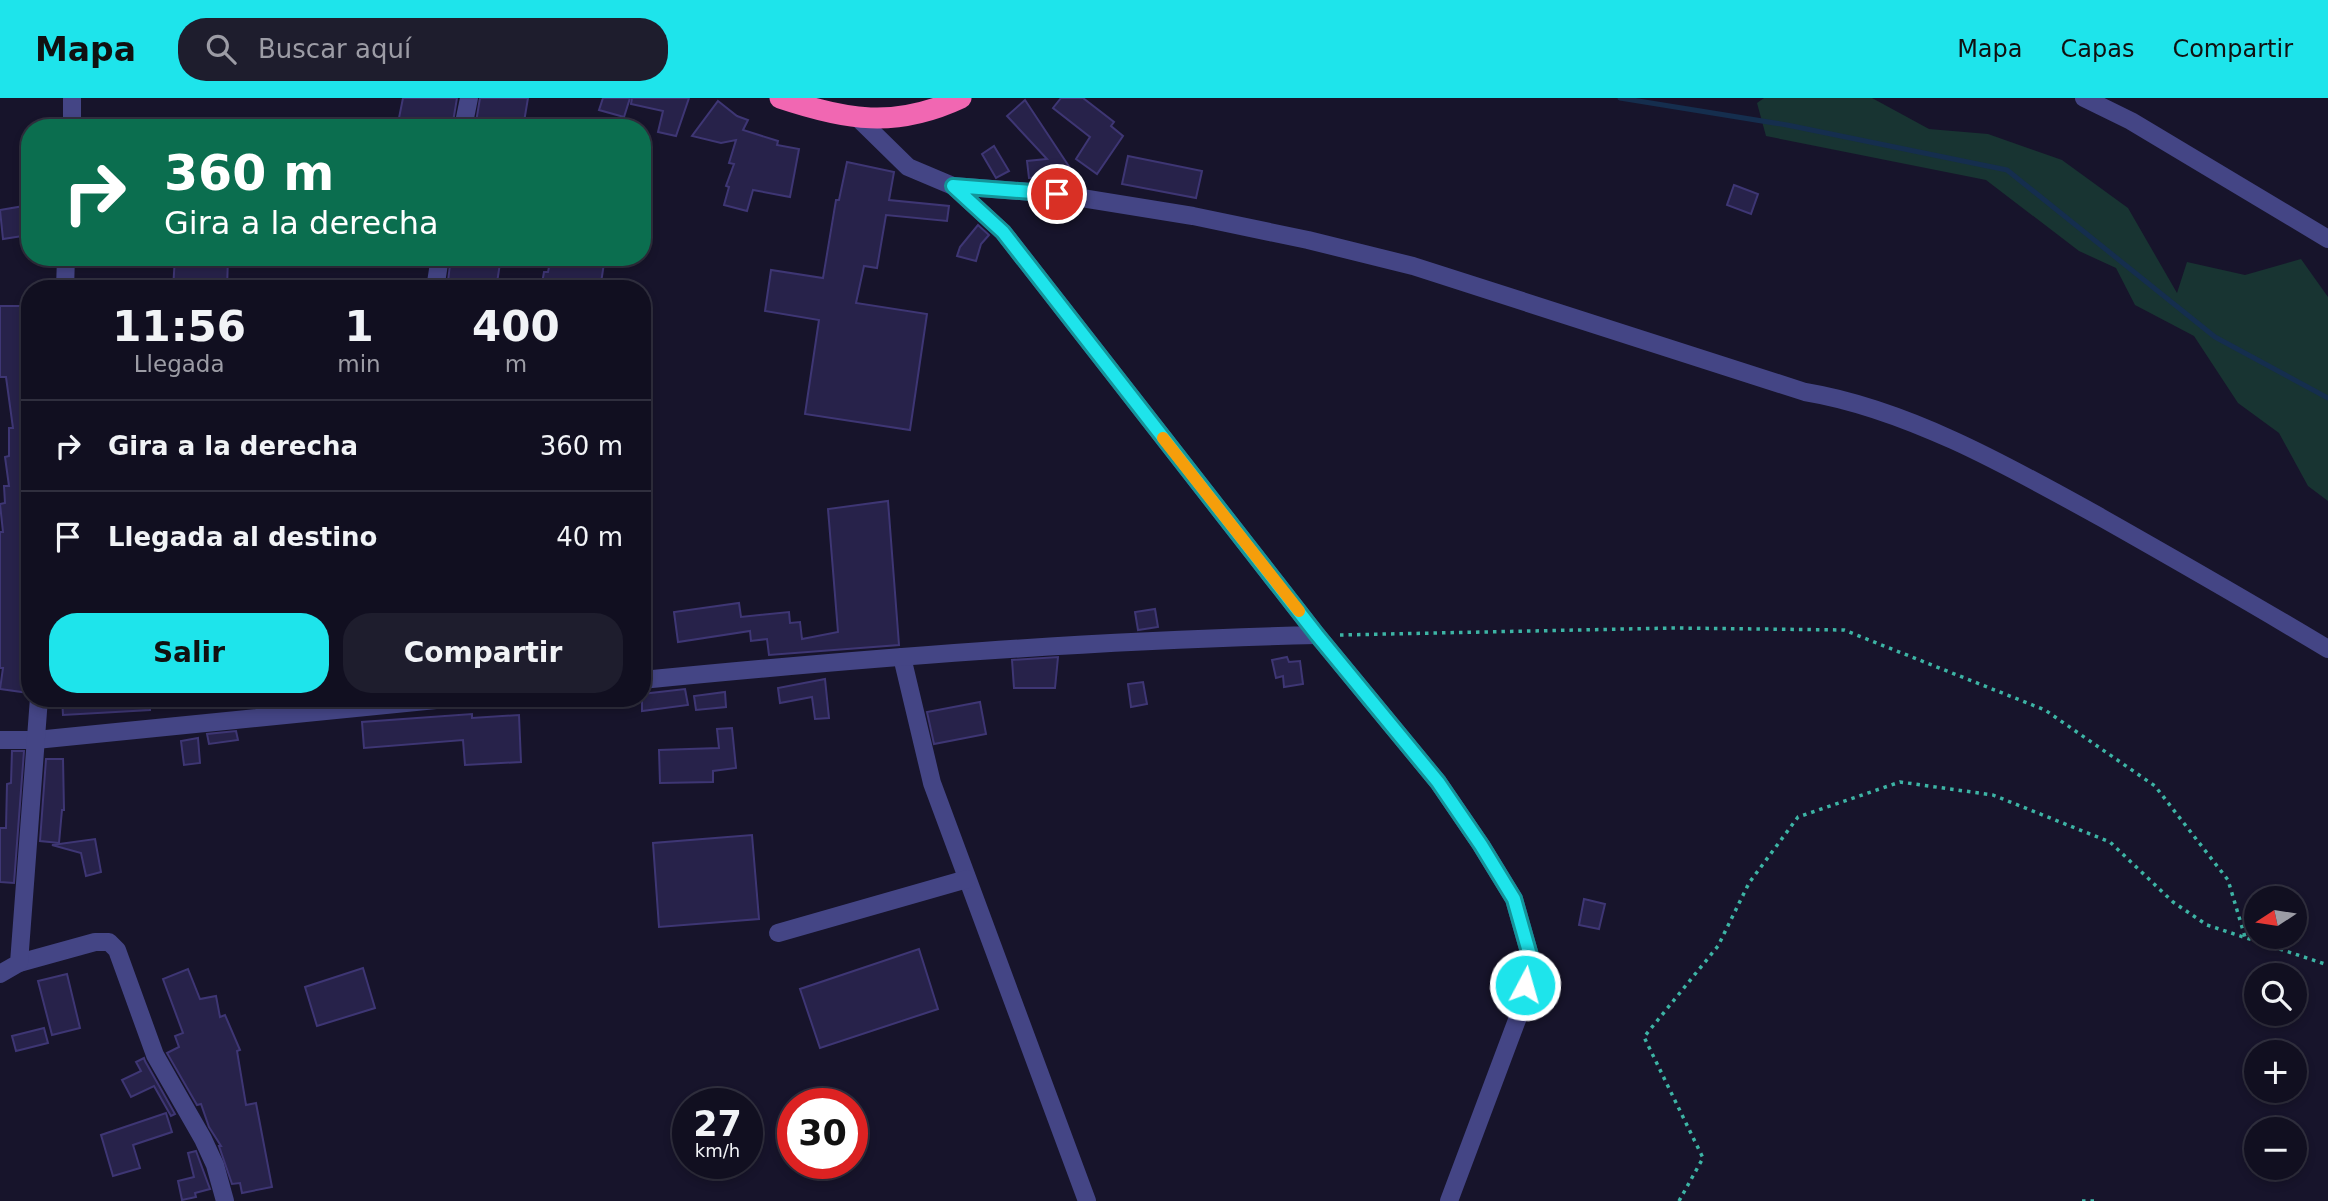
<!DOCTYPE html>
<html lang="es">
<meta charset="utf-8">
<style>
:root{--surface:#110f20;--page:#1e1d2d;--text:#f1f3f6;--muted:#9c9ca5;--line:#302f3e;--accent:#1ee4eb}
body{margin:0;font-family:"DejaVu Sans",sans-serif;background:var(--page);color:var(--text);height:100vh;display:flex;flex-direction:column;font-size:26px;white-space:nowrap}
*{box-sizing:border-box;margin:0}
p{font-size:23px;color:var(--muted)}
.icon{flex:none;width:38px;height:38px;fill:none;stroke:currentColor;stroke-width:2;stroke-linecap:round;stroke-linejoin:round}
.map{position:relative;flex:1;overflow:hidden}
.sheet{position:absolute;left:21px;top:182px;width:630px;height:427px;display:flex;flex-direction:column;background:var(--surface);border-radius:28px;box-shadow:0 4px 10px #0003,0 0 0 2px var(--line)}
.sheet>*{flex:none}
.hud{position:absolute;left:21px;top:21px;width:630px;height:147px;border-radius:28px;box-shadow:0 4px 10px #0003,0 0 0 2px var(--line);background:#0b6e4f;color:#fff;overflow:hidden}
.needle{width:46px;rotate:258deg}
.buttons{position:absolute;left:2244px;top:788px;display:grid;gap:14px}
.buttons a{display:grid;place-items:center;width:63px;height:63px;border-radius:50%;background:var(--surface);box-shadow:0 4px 10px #0003,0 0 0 2px var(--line);font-size:35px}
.speed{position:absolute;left:672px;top:990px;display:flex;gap:14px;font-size:35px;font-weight:700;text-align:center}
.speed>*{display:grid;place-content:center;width:91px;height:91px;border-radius:50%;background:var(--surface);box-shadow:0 4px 10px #0003,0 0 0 2px var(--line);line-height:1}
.speed small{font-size:18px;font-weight:400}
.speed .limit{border:10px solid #d22;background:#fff;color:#111}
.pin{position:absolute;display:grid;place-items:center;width:60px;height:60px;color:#fff;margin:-30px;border:4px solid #fff;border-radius:50%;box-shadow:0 2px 7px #0007}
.me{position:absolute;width:77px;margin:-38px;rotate:6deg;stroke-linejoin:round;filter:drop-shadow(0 0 5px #0008)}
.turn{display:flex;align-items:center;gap:24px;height:147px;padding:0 28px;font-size:32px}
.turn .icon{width:91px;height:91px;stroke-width:2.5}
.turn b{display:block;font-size:49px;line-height:60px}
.eta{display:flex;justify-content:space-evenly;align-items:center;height:119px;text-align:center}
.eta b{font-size:42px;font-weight:700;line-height:49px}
.primary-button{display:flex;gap:14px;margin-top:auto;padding:14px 28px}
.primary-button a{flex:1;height:80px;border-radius:28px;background:var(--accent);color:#111;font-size:28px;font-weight:700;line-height:80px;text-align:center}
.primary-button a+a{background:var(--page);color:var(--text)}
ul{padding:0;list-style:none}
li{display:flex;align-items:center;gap:21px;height:91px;padding:0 28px;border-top:2px solid var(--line)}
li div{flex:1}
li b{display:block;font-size:26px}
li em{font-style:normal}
header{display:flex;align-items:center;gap:42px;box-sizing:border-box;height:98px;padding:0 35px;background:var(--accent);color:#111}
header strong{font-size:33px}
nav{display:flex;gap:38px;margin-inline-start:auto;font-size:24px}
.search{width:490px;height:63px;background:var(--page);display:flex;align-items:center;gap:18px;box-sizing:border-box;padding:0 24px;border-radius:28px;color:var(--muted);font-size:26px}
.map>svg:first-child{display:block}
.green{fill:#183432}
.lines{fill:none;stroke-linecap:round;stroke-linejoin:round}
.stream{stroke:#152e4e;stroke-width:5}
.building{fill:#27224a;stroke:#3e3674;stroke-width:2}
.path{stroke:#3db4a5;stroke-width:3.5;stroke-dasharray:3.5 5;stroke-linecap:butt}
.minor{stroke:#444585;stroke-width:18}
.highway{stroke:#f167b2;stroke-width:21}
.route-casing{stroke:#149499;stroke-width:18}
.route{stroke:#1ee4eb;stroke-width:12}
.slow{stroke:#f59e0b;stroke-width:12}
</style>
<header>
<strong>Mapa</strong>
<div class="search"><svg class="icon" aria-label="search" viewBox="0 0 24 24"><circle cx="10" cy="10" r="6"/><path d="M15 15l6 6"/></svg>Buscar aquí</div>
<nav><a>Mapa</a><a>Capas</a><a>Compartir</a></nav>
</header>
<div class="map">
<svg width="2328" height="1103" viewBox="0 0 2328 1103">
<rect width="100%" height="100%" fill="#17142b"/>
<path class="green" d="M 1764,0 L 1872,0 L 1929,31 L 1988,36 L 2062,62 L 2128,110 L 2177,195 L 2187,164 L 2245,177 L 2301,161 L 2328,199 L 2328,403 L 2308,388 L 2279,335 L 2238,305 L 2194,238 L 2135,207 L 2116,170 L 2079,153 L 1986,82 L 1766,38 L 1757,5 Z"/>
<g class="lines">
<path class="stream" d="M 1620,0 L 1787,27 L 2007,72 L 2215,239 L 2328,300"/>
</g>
<g class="building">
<path d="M 403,0 L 457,0 L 452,30 L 397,30 Z"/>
<path d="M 480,0 L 528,0 L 523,30 L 475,30 Z"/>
<path d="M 603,0 L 630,0 L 624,19 L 599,12 Z"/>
<path d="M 632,0 L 689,0 L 676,38 L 658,34 L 663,13 L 631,6 Z"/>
<path d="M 1061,0 L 1083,0 L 1114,24 L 1111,28 L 1123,38 L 1097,76 L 1076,61 L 1090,39 L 1053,10 Z"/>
<path d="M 1025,2 L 1078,82 L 1071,87 L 1063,78 L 1029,80 L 1027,63 L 1047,61 L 1007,18 Z"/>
<path d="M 718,3 L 737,18 L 748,22 L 743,32 L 778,43 L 777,47 L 799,51 L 790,99 L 753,92 L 747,113 L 724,107 L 729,89 L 726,88 L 734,66 L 729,65 L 736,42 L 721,45 L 692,38 Z"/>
<path d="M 994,48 L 1009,73 L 996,80 L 982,56 Z"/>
<path d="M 1128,58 L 1202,73 L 1196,100 L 1122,86 Z"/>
<path d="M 847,64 L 894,74 L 889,102 L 949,108 L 947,123 L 886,117 L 877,170 L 864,168 L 856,205 L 927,216 L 910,332 L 805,316 L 819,222 L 765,213 L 771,172 L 823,180 L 836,102 L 839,102 Z"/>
<path d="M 1734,87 L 1758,96 L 1751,116 L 1727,107 Z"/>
<path d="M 24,108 L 29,137 L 3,141 L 0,112 Z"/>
<path d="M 978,127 L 989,137 L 981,146 L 976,163 L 957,158 L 960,149 Z"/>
<path d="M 175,159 L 228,159 L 227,191 L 173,191 Z"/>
<path d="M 451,159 L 501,159 L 496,191 L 447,191 Z"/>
<path d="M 551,159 L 605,159 L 600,191 L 541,191 L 544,174 L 548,174 Z"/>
<path d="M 0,208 L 30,208 L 30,229 L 27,229 L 30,296 L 22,297 L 27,330 L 30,330 L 29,595 L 0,591 L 3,570 L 0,570 L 0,434 L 3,434 L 0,406 L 5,405 L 4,388 L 9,388 L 5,359 L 9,358 L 9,330 L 13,330 L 6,279 L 0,279 Z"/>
<path d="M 888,403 L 899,547 L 769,557 L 767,541 L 751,543 L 750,533 L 678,544 L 674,514 L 739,505 L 741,519 L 789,514 L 790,525 L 800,524 L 802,541 L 838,534 L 828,411 Z"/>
<path d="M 1155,511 L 1158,529 L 1138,532 L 1135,514 Z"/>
<path d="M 1058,559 L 1055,590 L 1014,590 L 1012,562 Z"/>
<path d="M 1287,559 L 1289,564 L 1300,563 L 1303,586 L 1284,589 L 1283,578 L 1276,580 L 1272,562 Z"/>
<path d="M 825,581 L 829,620 L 815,621 L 812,599 L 780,605 L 778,590 Z"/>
<path d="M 1143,584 L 1147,606 L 1131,609 L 1128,586 Z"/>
<path d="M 685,591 L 688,607 L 642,613 L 642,596 Z"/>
<path d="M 725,594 L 726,609 L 696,612 L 694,598 Z"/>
<path d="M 62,600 L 149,600 L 150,612 L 63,617 Z"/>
<path d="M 980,604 L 986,636 L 934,646 L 927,614 Z"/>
<path d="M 472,616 L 472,620 L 519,617 L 521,664 L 465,667 L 463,642 L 364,650 L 362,624 Z"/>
<path d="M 732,630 L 736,670 L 713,673 L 713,684 L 660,685 L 659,652 L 719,650 L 717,631 Z"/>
<path d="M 236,633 L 238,642 L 209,646 L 207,636 Z"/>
<path d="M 198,640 L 200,665 L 184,667 L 181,643 Z"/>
<path d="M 12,653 L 24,653 L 14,785 L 0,784 L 0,730 L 6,730 L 7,686 L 11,685 Z"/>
<path d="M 46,661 L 63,661 L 64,712 L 62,712 L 59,745 L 40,743 Z"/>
<path d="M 752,737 L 759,821 L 659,829 L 653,745 Z"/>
<path d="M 95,741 L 101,774 L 86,778 L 81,755 L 52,747 Z"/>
<path d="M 1584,801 L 1605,806 L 1599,831 L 1579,827 Z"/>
<path d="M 919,851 L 938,911 L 820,950 L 800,891 Z"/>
<path d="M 363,870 L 375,910 L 317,928 L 305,889 Z"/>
<path d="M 188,871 L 200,901 L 216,898 L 220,919 L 225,917 L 240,952 L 237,953 L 246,1007 L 256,1005 L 272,1089 L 242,1095 L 240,1085 L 232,1086 L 219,1048 L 221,1048 L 209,1029 L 201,1006 L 197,1007 L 167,955 L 179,949 L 175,938 L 183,935 L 163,881 Z"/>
<path d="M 67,876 L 80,930 L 52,937 L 38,883 Z"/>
<path d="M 44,930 L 48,945 L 16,953 L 12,938 Z"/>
<path d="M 144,960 L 145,963 L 175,1016 L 171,1018 L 154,988 L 131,999 L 122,982 L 141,973 L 136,964 Z"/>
<path d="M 166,1015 L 172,1034 L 133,1047 L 140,1070 L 113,1078 L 101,1037 Z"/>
<path d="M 196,1053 L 210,1091 L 195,1095 L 196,1099 L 182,1102 L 178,1083 L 194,1079 L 188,1055 Z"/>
</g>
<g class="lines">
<g class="path">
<path d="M 1340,537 L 1674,530 L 1844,532 L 2045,612 L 2155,688 L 2228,782 L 2245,839"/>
<path d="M 1679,1103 L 1703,1060 L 1644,939 L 1718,848 L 1749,785 L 1798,719 L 1900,684 L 1993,697 L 2110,744 L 2173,804 L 2207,827 L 2328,867"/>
<path d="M 2082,1103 L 2097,1103"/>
</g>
<g class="minor">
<path d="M 2084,0 L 2131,23 L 2328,141"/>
<path d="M 72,30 L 72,0"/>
<path d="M 463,30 L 469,0"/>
<path d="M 953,88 L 1057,96 L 1193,118 L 1308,142 L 1413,168 L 1805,294 C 1908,311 2012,370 2102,420 C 2178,463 2253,506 2328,551"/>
<path d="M 65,191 L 66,159"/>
<path d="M 435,191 L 440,159"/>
<path d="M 1317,537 L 1438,684 L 1481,747 L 1514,801 L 1531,861 L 1520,914 L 1449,1103"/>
<path d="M 902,559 L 932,685 L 1087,1103"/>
<path d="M 642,582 C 867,560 1092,542 1317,537 L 1003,134 L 953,88 L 908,69 L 859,21"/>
<path d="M 0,642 L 36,642 L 456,600"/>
<path d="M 778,835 L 967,781"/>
<path d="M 19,865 L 95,844 L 109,844 L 117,852 L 155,957 L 203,1041 L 215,1067 L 225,1103"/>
<path d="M 0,876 L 19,865 L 39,600"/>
</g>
<path class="highway" d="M 780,0 C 846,22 895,31 961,0"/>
</g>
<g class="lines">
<g class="route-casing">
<path id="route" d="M 1057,96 L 953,88 L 1003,134 L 1317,537 L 1438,684 L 1481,747 L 1514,801 L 1531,861 L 1525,887"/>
</g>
<use href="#route" class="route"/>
<path class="slow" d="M 1163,340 L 1299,513"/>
</g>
</svg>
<div class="buttons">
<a><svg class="needle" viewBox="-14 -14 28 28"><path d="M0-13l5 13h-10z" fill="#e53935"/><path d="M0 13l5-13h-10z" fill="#9c9ca5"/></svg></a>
<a><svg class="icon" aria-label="search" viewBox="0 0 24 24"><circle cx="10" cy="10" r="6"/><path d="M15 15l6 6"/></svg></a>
<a>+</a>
<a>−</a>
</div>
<div class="speed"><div>27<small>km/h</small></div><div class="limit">30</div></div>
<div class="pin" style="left:1057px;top:96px;background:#d93025"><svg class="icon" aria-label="arrive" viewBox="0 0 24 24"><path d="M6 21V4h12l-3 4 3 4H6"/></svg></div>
<svg class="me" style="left:1525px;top:887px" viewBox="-20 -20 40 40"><circle r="17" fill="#1ee4eb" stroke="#fff" stroke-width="3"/><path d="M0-11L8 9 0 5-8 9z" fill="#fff"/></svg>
<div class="hud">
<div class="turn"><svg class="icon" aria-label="right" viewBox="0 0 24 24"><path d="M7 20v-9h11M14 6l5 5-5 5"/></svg><div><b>360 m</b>Gira a la derecha</div></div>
</div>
<section class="sheet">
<div class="eta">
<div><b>11:56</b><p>Llegada</p></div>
<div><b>1</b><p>min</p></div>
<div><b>400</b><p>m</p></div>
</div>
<ul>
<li><svg class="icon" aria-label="right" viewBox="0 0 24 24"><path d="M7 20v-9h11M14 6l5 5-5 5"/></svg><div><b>Gira a la derecha</b></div><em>360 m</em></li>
<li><svg class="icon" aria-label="arrive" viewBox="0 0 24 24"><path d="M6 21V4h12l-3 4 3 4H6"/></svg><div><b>Llegada al destino</b></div><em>40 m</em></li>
</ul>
<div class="primary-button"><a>Salir</a><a>Compartir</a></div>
</section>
</div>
